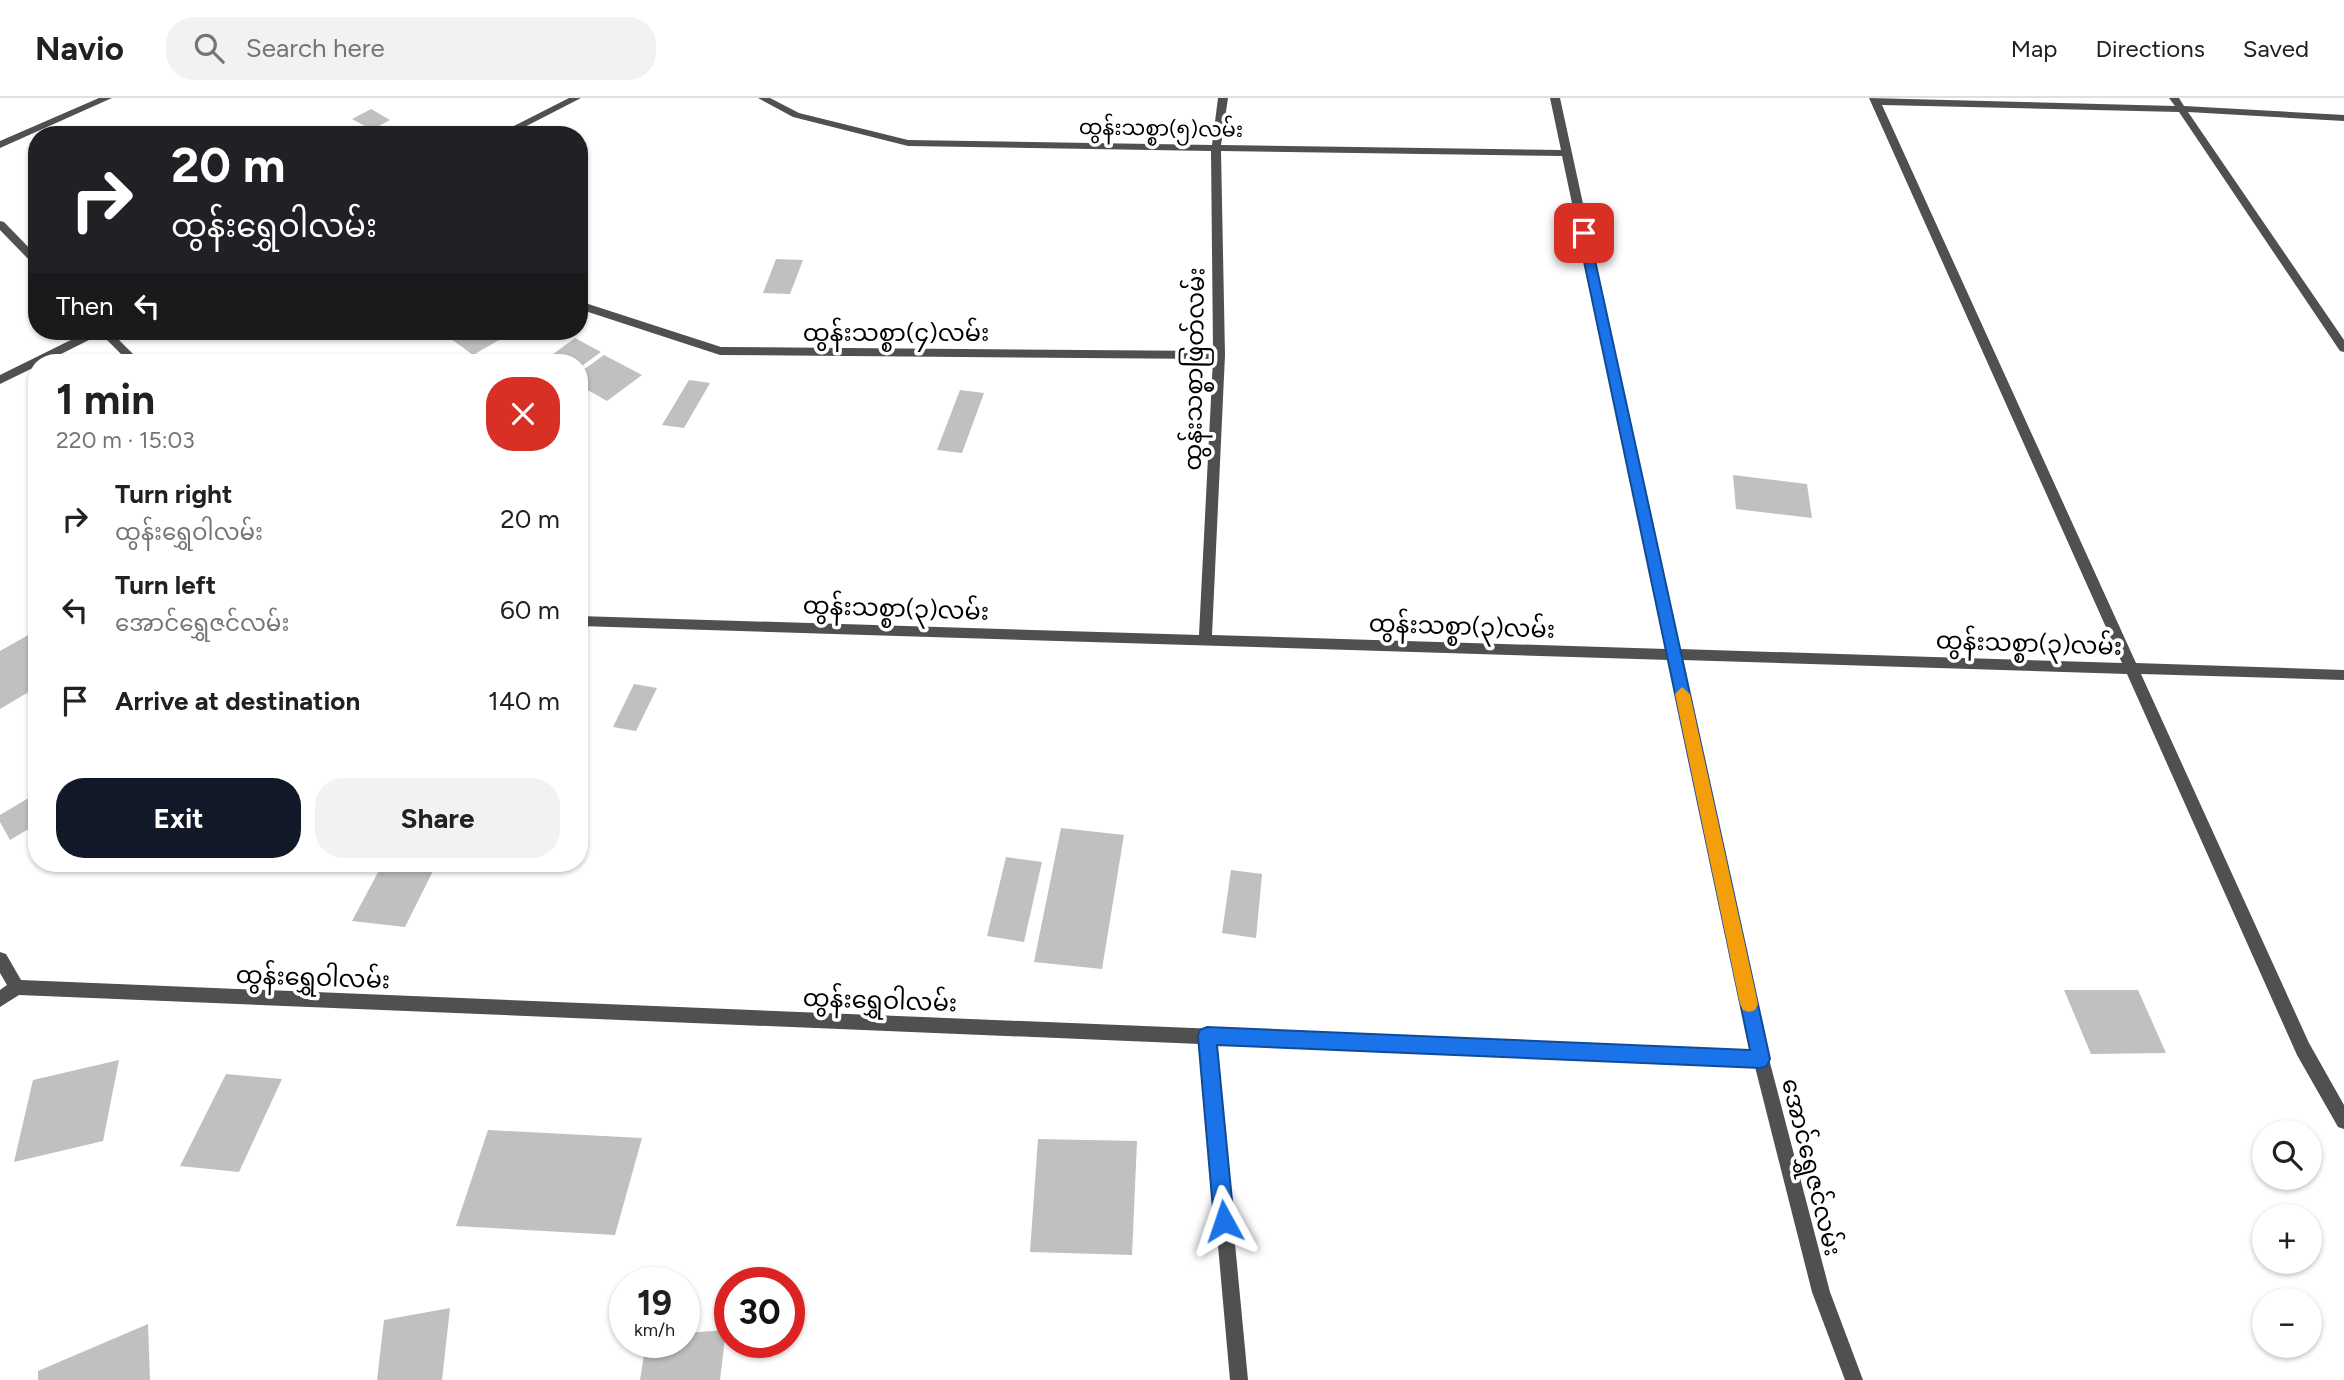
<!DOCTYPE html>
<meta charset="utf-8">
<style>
:root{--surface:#fff;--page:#f2f2f2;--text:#202124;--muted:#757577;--line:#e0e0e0;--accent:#111827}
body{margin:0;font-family:Figtree,"Noto Sans Myanmar",sans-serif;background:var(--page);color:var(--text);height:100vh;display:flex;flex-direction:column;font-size:26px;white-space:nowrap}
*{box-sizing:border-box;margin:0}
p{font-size:23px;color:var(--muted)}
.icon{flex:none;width:38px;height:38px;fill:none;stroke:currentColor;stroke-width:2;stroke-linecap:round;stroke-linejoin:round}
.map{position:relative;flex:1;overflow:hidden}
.details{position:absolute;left:28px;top:256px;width:560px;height:518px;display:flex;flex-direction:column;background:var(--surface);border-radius:28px;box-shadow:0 2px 5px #0004}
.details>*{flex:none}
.banner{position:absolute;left:28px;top:28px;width:560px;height:214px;border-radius:28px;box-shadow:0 2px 5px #0004;background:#202124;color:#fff;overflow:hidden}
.tools{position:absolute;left:2252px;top:1022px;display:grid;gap:14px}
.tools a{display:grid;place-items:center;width:70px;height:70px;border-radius:50%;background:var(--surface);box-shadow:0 2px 5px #0004;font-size:35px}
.speed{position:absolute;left:609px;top:1169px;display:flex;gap:14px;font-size:35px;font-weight:700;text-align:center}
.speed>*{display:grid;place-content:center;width:91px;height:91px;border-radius:50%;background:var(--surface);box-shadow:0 2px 5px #0004;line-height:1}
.speed small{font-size:18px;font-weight:400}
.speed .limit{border:10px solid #d22;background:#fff;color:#111}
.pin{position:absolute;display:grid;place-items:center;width:60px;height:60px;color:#fff;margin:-30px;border-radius:14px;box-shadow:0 4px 10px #0006}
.me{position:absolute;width:77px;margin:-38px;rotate:355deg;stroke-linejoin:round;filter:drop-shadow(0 0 5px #0008)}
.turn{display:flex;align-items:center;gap:24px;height:147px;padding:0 28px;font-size:32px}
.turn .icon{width:91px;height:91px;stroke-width:2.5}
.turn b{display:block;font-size:49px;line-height:60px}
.then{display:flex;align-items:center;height:66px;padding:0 28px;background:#0003;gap:14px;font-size:26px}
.round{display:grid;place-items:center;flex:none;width:74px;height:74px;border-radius:28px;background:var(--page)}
.overview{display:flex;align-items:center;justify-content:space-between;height:119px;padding:0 28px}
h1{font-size:42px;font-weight:700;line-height:52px}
.cta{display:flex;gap:14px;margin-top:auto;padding:14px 28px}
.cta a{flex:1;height:80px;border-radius:28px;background:var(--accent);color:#fff;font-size:28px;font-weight:700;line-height:80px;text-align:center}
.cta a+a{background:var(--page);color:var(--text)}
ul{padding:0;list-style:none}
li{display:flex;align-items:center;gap:21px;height:91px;padding:0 28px}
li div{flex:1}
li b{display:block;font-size:26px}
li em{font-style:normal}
header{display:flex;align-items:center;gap:42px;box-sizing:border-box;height:98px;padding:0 35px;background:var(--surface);border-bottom:2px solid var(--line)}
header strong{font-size:33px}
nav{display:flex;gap:38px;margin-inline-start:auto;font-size:24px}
.search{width:490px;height:63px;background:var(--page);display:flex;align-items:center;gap:18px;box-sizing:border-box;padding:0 24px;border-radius:28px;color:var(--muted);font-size:26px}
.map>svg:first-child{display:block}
.building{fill:#c0c0c0}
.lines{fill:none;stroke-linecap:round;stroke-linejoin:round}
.minor{fill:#505050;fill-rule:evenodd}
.route{fill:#1a73e8;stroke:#114b97;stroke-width:2}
.slow{fill:#f59e0b}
.labels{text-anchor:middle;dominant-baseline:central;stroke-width:7;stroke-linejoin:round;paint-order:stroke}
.far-street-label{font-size:21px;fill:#000;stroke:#fff}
.street-label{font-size:24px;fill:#000;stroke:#fff}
</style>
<header>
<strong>Navio</strong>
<div class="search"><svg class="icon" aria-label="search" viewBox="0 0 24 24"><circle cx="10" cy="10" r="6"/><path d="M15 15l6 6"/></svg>Search here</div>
<nav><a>Map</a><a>Directions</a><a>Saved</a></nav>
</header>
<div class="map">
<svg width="2344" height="1282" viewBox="0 0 2344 1282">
<rect width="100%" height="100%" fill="#fff"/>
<g class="building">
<path d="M 371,11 L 390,22 L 372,32 L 352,21 Z"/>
<path d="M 776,161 L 803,162 L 790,196 L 763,195 Z"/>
<path d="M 465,233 L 515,233 L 473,257 L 451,241 Z"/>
<path d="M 575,240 L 601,254 L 579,270 L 579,264 L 542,264 Z"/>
<path d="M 604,257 L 642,277 L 607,303 L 579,287 L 579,275 Z"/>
<path d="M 689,282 L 710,285 L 684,330 L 662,327 Z"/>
<path d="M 960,292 L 984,295 L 962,355 L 937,352 Z"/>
<path d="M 1733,377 L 1807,386 L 1812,420 L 1736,411 Z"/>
<path d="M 37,532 L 37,589 L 0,611 L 0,553 Z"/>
<path d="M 634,586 L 657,590 L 636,633 L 613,629 Z"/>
<path d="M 37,695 L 37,726 L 10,742 L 0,724 L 0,717 Z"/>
<path d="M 1061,730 L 1124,737 L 1102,871 L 1034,864 Z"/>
<path d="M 1006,759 L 1042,764 L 1024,844 L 987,838 Z"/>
<path d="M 383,765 L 437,765 L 405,829 L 352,823 Z"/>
<path d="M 1231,772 L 1262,776 L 1256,840 L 1222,835 Z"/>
<path d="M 2064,892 L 2138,892 L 2166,955 L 2091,956 Z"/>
<path d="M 119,962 L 103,1043 L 14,1064 L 33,982 Z"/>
<path d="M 226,976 L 282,981 L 239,1074 L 180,1068 Z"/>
<path d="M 488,1032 L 642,1040 L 615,1137 L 456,1128 Z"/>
<path d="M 1038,1041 L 1137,1043 L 1132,1157 L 1030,1154 Z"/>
<path d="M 450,1210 L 442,1282 L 377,1282 L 384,1222 Z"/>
<path d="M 148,1226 L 150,1282 L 38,1282 L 38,1273 Z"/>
<path d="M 726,1232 L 720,1282 L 640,1282 L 646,1244 L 684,1244 L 684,1235 Z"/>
</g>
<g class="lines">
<g class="minor">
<path d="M 99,0 L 112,0 L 0,50 L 0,43 Z"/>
<path d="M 569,0 L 581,0 L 509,37 L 496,37 Z"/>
<path d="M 758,0 L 770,0 L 799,15 L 908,42 L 1212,47 L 1218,0 L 1228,0 L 1221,47 L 1561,52 L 1550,0 L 1560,0 L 1680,551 L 2122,565 L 1869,0 L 2175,8 L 2169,0 L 2179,0 L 2184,8 L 2344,17 L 2344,23 L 2188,14 L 2344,242 L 2344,254 L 2340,253 L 2179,14 L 1882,7 L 2136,565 L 2344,572 L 2344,582 L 2141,576 L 2309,945 L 2344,1007 L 2344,1031 L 2338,1029 L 2297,957 L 2127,576 L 1682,562 L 1769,961 L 1830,1194 L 1863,1282 L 1845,1282 L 1812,1194 L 1755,969 L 1216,946 L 1248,1282 L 1230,1282 L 1200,946 L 19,897 L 0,909 L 0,892 L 7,887 L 0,875 L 0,854 L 6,856 L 21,882 L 1751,953 L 1669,562 L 579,528 L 579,518 L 1199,537 L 1213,261 L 720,257 L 579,211 L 579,203 L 721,249 L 1213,253 L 1211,53 L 908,48 L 793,19 ZM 1221,53 L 1562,58 L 1666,551 L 1212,537 L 1225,257 Z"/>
<path d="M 0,123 L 4,124 L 37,158 L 37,167 L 33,166 L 0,132 Z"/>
<path d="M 89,233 L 110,233 L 141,264 L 129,264 L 101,236 L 45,264 L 37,264 L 37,268 L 0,286 L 0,277 Z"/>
</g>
</g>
<path class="route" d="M 1584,131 L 1589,135 L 1770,961 L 1767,968 L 1761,970 L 1217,947 L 1234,1123 L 1231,1130 L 1224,1133 L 1217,1130 L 1214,1123 L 1198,938 L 1200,932 L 1207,929 L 1750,952 L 1578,135 Z"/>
<path class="slow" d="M 1682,589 L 1690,596 L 1758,906 L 1755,912 L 1749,914 L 1743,912 L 1740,906 L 1675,596 Z"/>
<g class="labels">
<g class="far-street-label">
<text transform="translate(1161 30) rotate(1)">ထွန်းသစ္စာ(၅)လမ်း</text>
</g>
<g class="street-label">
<text x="896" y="234">ထွန်းသစ္စာ(၄)လမ်း</text>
<text transform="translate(1194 271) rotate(-89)">ထွန်းသစ္စာဖြတ်လမ်း</text>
<text transform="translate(896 510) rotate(2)">ထွန်းသစ္စာ(၃)လမ်း</text>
<text transform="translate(1462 528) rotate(2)">ထွန်းသစ္စာ(၃)လမ်း</text>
<text transform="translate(2029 545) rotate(2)">ထွန်းသစ္စာ(၃)လမ်း</text>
<text transform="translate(313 879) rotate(2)">ထွန်းရွှေဝါလမ်း</text>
<text transform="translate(880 902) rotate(2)">ထွန်းရွှေဝါလမ်း</text>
<text transform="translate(1812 1069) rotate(76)">အောင်ရွှေဇင်လမ်း</text>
</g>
</g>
</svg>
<div class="tools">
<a><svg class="icon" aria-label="search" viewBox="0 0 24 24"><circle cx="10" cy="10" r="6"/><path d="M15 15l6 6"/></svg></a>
<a>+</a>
<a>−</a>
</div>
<div class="speed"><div>19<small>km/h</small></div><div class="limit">30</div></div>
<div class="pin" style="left:1584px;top:135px;background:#d93025"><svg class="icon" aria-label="arrive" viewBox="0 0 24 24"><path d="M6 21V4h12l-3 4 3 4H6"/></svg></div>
<svg class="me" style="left:1224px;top:1123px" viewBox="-20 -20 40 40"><path d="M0-17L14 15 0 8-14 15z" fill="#1a73e8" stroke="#fff" stroke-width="4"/></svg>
<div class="banner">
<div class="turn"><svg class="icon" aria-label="right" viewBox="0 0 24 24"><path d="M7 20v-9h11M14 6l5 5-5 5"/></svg><div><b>20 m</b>ထွန်းရွှေဝါလမ်း</div></div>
<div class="then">Then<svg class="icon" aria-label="left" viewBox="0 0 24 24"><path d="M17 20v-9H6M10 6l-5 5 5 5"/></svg></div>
</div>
<section class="details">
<div class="overview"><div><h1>1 min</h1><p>220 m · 15:03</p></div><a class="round" style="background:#d93025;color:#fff"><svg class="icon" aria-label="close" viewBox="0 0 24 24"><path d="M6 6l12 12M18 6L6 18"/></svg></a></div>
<ul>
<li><svg class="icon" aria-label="right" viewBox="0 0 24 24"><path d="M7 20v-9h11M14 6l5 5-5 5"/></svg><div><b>Turn right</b><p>ထွန်းရွှေဝါလမ်း</p></div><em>20 m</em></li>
<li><svg class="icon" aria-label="left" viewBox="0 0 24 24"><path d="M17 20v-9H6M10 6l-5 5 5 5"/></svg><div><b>Turn left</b><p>အောင်ရွှေဇင်လမ်း</p></div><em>60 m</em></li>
<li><svg class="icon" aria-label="arrive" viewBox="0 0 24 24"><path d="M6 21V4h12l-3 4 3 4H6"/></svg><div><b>Arrive at destination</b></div><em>140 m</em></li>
</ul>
<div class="cta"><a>Exit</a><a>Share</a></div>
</section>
</div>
